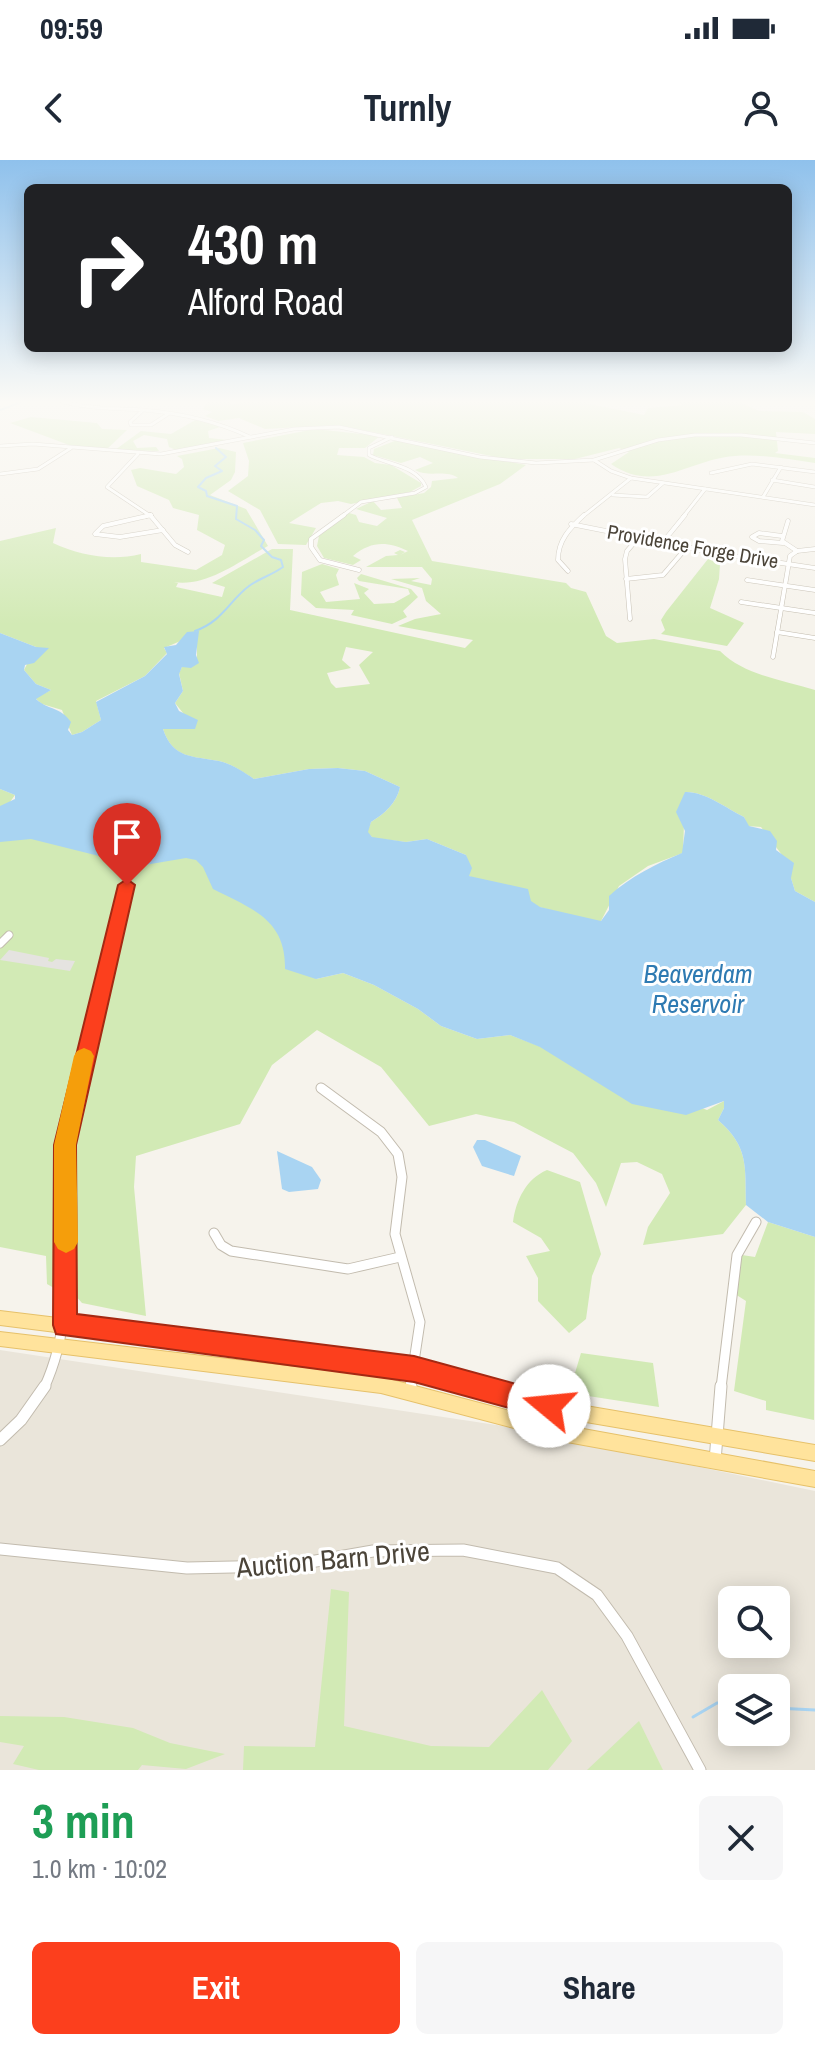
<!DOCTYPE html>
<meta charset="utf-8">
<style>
:root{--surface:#fff;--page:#f6f6f7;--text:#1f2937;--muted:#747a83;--accent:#fc3f1d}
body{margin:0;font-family:"Archivo Narrow",sans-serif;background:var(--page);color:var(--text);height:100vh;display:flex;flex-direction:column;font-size:30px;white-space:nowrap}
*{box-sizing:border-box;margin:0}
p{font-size:26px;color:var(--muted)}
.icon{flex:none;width:44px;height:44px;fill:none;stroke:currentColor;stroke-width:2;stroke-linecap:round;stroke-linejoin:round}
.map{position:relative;height:1610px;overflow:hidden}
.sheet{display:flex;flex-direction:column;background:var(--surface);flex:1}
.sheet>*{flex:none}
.top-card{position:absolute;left:24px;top:24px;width:768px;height:168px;border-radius:12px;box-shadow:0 4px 20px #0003;background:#202124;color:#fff;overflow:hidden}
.controls{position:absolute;left:718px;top:1426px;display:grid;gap:16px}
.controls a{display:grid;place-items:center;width:72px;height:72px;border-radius:12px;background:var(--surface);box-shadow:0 4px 20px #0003;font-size:40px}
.pin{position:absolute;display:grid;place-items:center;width:68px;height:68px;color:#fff;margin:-82px -34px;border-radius:50% 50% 50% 0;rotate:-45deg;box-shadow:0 0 8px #0007}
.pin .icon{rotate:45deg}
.me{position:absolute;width:88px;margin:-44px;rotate:287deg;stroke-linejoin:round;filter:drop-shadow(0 0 6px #0008)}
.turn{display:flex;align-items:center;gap:28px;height:168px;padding:0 32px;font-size:36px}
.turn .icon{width:104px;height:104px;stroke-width:2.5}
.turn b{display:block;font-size:56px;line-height:68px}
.round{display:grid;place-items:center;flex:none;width:84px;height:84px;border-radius:12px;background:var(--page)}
.summary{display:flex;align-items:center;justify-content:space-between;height:136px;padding:0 32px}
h1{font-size:48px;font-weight:700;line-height:60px;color:#1e9e55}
.action{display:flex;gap:16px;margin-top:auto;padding:16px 32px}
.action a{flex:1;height:92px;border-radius:12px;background:var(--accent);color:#fff;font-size:32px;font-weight:700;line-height:92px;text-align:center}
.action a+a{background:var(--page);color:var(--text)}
.status{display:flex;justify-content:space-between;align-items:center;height:56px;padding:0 40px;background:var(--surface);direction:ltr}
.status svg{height:22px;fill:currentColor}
header{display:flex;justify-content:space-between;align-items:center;height:104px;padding:0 32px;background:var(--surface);font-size:36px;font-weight:700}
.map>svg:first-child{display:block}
.residential{fill:#eae5da;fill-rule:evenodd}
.green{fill:#d2eab5;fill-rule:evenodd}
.parking{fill:#e5e3e0}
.water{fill:#a9d4f2}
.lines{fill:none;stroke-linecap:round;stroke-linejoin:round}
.stream-far1{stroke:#a9d4f2;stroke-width:2}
.stream{stroke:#a9d4f2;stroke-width:3}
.minor-far4-casing{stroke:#c2bbae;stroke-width:4}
.minor-far3-casing{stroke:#c2bbae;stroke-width:5}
.minor-far2-casing{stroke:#c2bbae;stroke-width:9}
.minor-far1-casing{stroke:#c2bbae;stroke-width:11}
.minor-casing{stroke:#c2bbae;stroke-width:13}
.primary-casing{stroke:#e6c16a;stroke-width:2}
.minor-far4{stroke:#fff;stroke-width:3}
.minor-far3{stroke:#fff;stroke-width:4}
.minor-far2{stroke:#fff;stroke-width:7}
.minor-far1{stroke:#fff;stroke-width:9}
.minor{stroke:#fff;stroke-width:11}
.primary{fill:#ffe39c;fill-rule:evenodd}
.route{fill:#fc3f1d;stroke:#a42913;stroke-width:2}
.slow{fill:#f59e0b}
.labels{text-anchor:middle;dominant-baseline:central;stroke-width:6;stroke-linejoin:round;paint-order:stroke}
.far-street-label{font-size:20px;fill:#4b4439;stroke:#fff}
.water-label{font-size:26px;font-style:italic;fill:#2e7ab2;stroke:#fff}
.near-street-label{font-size:28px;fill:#4b4439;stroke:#fff}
</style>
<div class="status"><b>09:59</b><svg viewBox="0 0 49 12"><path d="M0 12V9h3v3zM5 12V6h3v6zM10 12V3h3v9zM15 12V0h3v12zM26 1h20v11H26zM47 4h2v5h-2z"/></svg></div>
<header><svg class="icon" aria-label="back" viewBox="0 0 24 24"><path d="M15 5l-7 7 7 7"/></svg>Turnly<svg class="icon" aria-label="person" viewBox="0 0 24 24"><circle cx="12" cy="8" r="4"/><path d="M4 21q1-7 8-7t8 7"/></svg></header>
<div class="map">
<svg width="815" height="1610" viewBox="0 0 815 1610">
<rect width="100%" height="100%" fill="#f6f3ec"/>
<path class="residential" d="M 0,1190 L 503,1266 L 815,1331 L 815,1610 L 0,1610 ZM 732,1440 L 776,1440 L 776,1484 L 732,1484 ZM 732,1528 L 776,1528 L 776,1572 L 732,1572 Z"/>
<g class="green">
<path d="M 216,240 L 228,240 L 231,245 L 250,240 L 599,240 L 585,243 L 644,255 L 648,248 L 683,245 L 674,240 L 735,240 L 759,251 L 803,252 L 815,259 L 815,274 L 776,272 L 778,291 L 775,293 L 815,298 L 815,303 C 789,299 761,294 735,296 C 689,299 656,335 611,304 L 629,292 L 619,288 L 575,299 L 506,299 L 338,265 L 265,269 L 239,258 L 218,261 L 205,256 L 212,252 L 203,249 L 208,241 Z"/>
<path d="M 31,257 L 97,263 L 102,269 L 127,270 L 107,289 L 69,285 L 10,263 Z"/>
<path d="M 197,259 L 220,267 L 208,271 L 209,278 L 227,280 L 176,290 L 169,287 L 167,279 L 144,275 L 133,281 L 137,288 L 156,287 L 159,291 L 115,290 L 141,271 L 171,274 Z"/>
<path d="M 315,269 L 380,276 L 365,288 L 339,288 L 337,295 L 364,297 L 375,303 L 391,305 L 421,323 L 421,326 L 410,332 L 351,344 L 338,341 L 321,343 L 289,363 L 316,368 L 306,385 L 278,384 L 260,350 L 228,331 L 248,316 L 249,301 L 243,283 Z"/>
<path d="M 397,280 L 526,305 L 500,324 L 412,360 L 432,401 L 566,423 L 571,428 L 586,432 L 606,476 L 617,483 L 654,479 L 720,491 C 744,515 782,520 815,530 L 815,742 L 795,731 L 785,699 L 761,667 L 748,666 L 744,657 C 726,648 704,631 685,632 L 683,693 L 648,706 L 619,726 L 601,761 L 593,761 L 539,747 L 469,716 L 466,695 L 427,679 L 406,682 L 373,678 L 367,672 L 371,662 C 384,654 397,643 400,627 L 365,611 L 338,608 L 309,609 L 254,619 C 243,612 232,604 219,601 C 192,596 173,599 163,569 L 195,568 L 175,543 L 183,531 L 179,513 L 182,507 L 197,500 L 197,474 L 164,488 L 167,493 L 145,516 L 96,541 L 101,560 L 82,572 L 72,575 L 62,550 L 42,544 L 35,538 L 51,530 L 36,524 L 24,510 L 36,487 L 0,473 L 0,381 L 56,368 L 53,383 C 81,396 112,401 141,394 L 141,402 L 196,410 L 222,395 L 225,385 L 197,370 L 199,355 L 173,348 L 169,340 L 137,326 L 131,310 L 140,308 L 176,314 L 184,307 L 182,299 L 177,296 L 219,288 L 236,292 L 235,312 L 231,320 L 210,335 L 246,349 L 268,386 C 239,401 207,427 174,422 L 178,423 L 176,427 L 222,437 L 225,427 L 212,423 L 272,389 L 293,389 L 290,450 L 465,488 L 473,480 L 398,466 L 415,459 L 441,454 L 426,441 L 422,428 L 391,419 L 420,418 L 411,421 L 431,425 L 432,419 L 422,407 L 366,407 L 386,396 L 398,395 L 394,393 L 400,390 L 405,392 L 400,395 L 408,391 C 387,381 371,381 353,396 L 361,400 L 353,405 L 324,398 L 317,386 L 319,376 L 349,353 L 356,355 L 359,362 L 377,366 L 387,358 L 356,349 L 373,341 L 381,350 L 402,348 L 397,338 L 424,333 L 431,327 L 432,321 L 458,318 C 445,309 429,318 415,310 L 433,303 L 420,297 L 401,303 L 373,295 L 374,289 ZM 346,487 L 373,492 L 359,505 L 370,524 L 336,528 L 331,523 L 327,513 L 351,508 L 342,500 Z"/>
<path d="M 708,399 L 720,404 L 719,419 L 710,448 L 744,463 L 727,486 L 661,474 L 665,470 L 661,460 L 666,452 Z"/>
<path d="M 322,404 L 339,409 L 336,415 L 339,425 L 320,432 L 326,442 L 360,439 L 354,423 L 369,429 L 364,433 L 374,444 L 394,443 L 410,434 L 408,429 L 359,421 L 357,418 L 361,414 L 411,429 L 418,437 L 403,451 L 407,457 L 392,464 L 351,455 L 354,450 L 316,448 L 301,435 L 302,412 Z"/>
<path d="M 0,629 L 15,635 L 10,642 L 228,689 L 316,819 L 343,813 L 374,825 L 418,849 L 441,866 L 477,879 L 510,875 L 707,950 L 724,941 L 724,948 L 718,960 C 749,987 745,1006 746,1045 L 723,1074 L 643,1085 L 648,1067 L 670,1033 L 662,1014 L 637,1002 L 621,1003 L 606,1047 L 596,1023 L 573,993 L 514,962 L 476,954 L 429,966 L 381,907 L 317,870 L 272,905 L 240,964 L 136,996 L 134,1027 L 146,1156 L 82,1143 L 74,1134 L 71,989 L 61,994 L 61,1122 L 58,1136 L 54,1140 L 54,1128 L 47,1124 L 46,1096 L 0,1087 Z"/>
<path d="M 547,1010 L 580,1022 L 601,1094 L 592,1116 L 586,1159 L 569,1173 L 538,1141 L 538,1118 L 526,1096 L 550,1091 L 541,1078 L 513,1062 C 516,1040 526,1019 547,1010 Z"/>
<path d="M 768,1062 L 815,1077 L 814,1260 L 766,1250 L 766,1241 L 734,1231 L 746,1141 L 735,1134 L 742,1095 L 755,1097 Z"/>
<path d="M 581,1193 L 653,1203 L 659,1247 L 569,1233 Z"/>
<path d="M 331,1429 L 349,1432 L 344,1566 L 431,1586 L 489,1587 L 542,1530 L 572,1581 L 548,1610 L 243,1610 L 244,1586 L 315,1587 Z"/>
<path d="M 0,1556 L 64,1557 L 133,1568 L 170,1583 L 225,1594 L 186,1609 L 142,1605 L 138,1610 L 39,1610 L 13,1604 L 24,1586 L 0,1582 Z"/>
<path d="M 639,1561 L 663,1610 L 587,1610 Z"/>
</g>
<path class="parking" d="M 9,790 L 49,798 L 48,801 L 52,802 L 56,799 L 75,801 L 70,811 L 0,800 Z"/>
<g class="water">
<path d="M 199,471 L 196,495 L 199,503 L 191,508 L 182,507 L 179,514 L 183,531 L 175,543 L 179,551 L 198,560 L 195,569 L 163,569 C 173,599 193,596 219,601 C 232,604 244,612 254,619 L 309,609 L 338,608 L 365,611 L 400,627 C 397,643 384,654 371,662 L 368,672 L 372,677 L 406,682 L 427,679 L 466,695 L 472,708 L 469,716 L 528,729 L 531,741 L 540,747 L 601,761 L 609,750 L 609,736 C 631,716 656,704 682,693 L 685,671 L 676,652 L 685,632 C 704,631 726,648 744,657 L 749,666 L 770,671 L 777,681 L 776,690 L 794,703 L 791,718 L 795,731 L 815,742 L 815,1077 L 768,1062 L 746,1045 C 745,1006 749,987 718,960 L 724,948 L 724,941 L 686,955 L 632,944 L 540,887 L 510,875 L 477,879 L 441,866 L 418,849 L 374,825 L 343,813 L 316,819 L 285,809 C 286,759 252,749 213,729 L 203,707 L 196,700 L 186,698 L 139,706 L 31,679 L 0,682 L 0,646 L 15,639 L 15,635 L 0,629 L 0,473 L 36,487 L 49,488 L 34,503 L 25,505 L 24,510 L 36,524 L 51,530 L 36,539 C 48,550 61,547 71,562 L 68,570 L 72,575 L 82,572 L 101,560 L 96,542 L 145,516 L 167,494 L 164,487 L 176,485 L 187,472 Z"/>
<path d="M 477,980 L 485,980 L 521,996 L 514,1016 L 482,1006 L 473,987 Z"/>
<path d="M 277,991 L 312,1007 L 321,1020 L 318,1029 L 289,1032 L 282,1029 Z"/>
</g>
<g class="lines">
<g class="stream-far1">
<path d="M 0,250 L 27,240"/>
<path d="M 195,471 C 223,461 229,441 249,426 C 260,418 272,415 283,407 L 281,400 L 272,397 L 261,386 L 264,380 L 255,370 L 236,359 L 237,346 L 207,336 L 206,331 L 198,327 L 206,318 L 222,311 L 215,306 L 226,297 L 216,288"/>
</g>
<g class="stream">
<path d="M 776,1548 L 815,1550"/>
<path d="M 693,1557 L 717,1543 L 732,1543"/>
</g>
<g class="minor-far4-casing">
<g id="minor-far4">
<path d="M 57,240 C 85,249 113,248 143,250 C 180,253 216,261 250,277"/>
<path d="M 142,251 L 130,262 L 131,265 L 151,265 L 168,254"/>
<path d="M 0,286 L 33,284 L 161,294 L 294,269 L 339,267 L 480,297 L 536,303 L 594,300 L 658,280 L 695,275 L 741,275 L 815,283"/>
<path d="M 138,294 L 107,327 L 152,357"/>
<path d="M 594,300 L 611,311 L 631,318 L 815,345"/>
<path d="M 711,313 L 752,304 L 815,312"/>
<path d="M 0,314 L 38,309 L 71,288"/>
<path d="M 772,320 L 815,327"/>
<path d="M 613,335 L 647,337 L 663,323"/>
<path d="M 763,337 L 781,307"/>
<path d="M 144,357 L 151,355"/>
<path d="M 341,357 L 361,342 L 415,333 L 426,327 C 416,305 388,305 369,295 L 369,288 L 392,277"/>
<path d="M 582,357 L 631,318"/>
<path d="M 683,357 L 705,329"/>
</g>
</g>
<g class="minor-far3-casing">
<g id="minor-far3">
<path d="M 150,355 L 175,385 L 188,392"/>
<path d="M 151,355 L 103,366 L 95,374 L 120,377 L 163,370"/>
<path d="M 344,355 L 311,379 L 311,387 L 320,400 L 359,410"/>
<path d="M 788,361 L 782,381 L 797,391"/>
<path d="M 571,364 L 721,394 L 815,408"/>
<path d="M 782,376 L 759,373 L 752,377 L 759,381 L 783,383"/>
<path d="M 663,382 L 685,355"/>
<path d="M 568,411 L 558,400 C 558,380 570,368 584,355"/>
<path d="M 626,419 L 663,415 L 687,387"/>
<path d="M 747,420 L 815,430"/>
<path d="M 741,442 L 815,453"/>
<path d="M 630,459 L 625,399 L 627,391 L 639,377"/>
<path d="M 777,472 L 815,478"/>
<path d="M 773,497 L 790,396 L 797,391 L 815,389"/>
</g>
</g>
<g class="minor-far2-casing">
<g id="minor-far2">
<path d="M 0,784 L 9,775"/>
<path d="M 79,927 L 127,725"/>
</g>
</g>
<g class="minor-far1-casing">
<g id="minor-far1">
<path d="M 321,928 L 381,972 L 398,994 L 402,1017 L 395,1074 L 420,1162 L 410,1228"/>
<path d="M 214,1073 L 221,1085 L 231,1091 L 348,1109 L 400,1097"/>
<path d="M 44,1228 C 82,1146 56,1070 65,985 C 67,965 75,945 79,925"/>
<path d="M 721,1228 L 737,1095 L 756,1062"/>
</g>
</g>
<g class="minor-casing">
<g id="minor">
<path d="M 410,1231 L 411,1226"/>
<path d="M 0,1280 L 21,1260 L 45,1226"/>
<path d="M 715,1301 L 721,1226"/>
<path d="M 0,1389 L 187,1408 L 287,1406 L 373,1391 L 463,1390 L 557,1408 L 597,1435 L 627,1476 L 700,1610"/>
</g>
</g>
<g class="primary-casing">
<g id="primary">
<path d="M 0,1151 L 414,1201 L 580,1245 L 815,1285 L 815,1301 L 580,1261 L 414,1217 L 0,1165 Z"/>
<path d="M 0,1172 L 381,1217 L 567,1266 L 815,1311 L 815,1327 L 567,1282 L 381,1233 L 0,1186 Z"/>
</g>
</g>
<use href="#minor-far4" class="minor-far4"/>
<use href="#minor-far3" class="minor-far3"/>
<use href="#minor-far2" class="minor-far2"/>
<use href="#minor-far1" class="minor-far1"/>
<use href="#minor" class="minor"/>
<use href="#primary" class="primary"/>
</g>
<linearGradient id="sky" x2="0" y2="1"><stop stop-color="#8fc1ec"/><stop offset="0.52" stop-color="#fbfaf6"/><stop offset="1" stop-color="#fbfaf6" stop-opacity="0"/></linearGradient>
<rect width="815" height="465" fill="url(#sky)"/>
<path class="route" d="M 127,719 L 135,725 L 76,985 L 77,1154 L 414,1196 L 549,1233 L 559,1237 L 563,1246 L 559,1255 L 549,1259 L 414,1222 L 56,1174 L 53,1165 L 54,985 L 118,725 Z"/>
<path class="slow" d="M 84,888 L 91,891 L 94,896 L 76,985 L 78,1082 L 74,1089 L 66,1093 L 58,1089 L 54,1082 L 54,985 L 74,896 L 77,891 Z"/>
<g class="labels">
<g class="far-street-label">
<text transform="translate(693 386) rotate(10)">Providence Forge Drive</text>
</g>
<g class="water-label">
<text x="698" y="813">Beaverdam<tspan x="698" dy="30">Reservoir</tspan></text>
</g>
<g class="near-street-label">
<text transform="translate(333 1399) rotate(-5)">Auction Barn Drive</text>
</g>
</g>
</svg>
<div class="controls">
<a><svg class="icon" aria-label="search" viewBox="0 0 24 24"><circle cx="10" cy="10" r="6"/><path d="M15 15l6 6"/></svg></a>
<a><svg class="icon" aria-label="layers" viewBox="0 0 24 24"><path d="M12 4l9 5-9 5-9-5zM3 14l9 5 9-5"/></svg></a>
</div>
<div class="pin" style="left:127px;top:725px;background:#d93025"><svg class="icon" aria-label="arrive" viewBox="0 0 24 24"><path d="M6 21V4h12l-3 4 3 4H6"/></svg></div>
<svg class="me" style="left:549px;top:1246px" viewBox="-20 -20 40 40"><circle r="19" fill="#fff"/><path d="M0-13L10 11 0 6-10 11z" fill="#fc3f1d"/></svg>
<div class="top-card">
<div class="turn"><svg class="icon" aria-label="right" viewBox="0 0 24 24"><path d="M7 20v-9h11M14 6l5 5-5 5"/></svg><div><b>430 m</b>Alford Road</div></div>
</div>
</div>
<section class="sheet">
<div class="summary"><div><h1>3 min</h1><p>1.0 km · 10:02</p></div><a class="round"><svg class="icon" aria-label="close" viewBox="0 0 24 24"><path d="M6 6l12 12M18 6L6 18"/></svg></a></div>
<div class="action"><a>Exit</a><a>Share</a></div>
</section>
